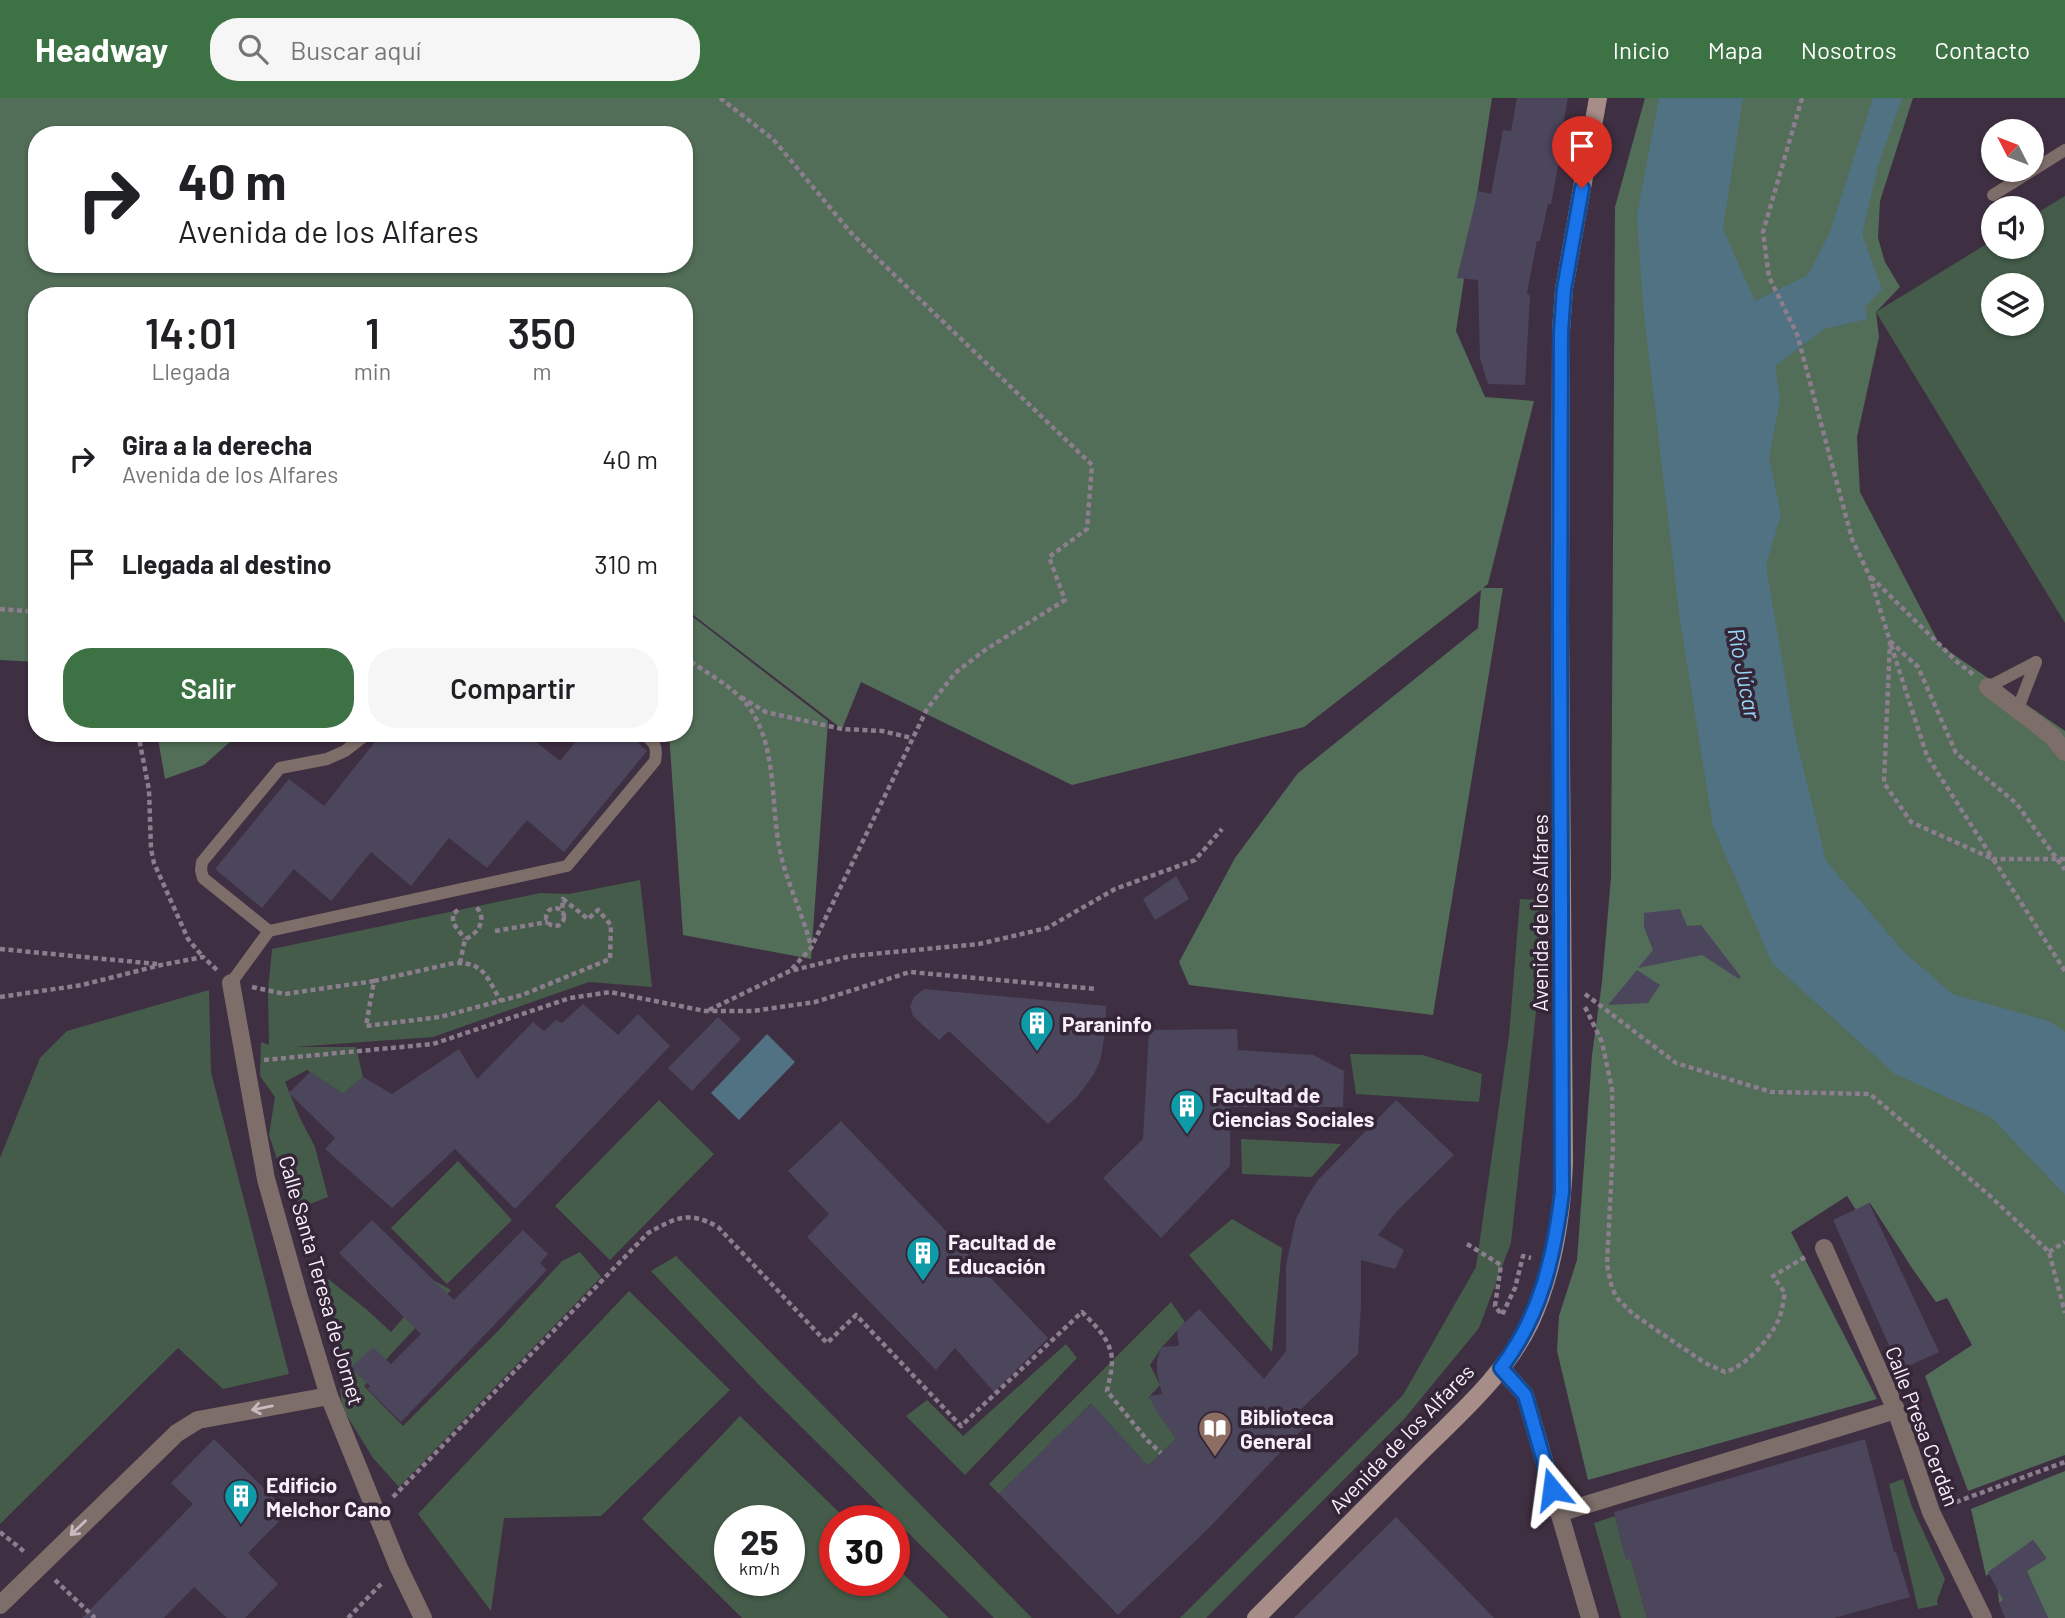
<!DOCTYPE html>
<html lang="es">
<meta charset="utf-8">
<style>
:root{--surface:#fff;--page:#f6f6f6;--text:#202124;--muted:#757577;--accent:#3d7244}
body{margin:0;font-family:Barlow,sans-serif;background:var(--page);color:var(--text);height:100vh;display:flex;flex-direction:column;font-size:26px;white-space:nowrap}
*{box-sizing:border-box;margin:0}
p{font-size:23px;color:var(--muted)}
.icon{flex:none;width:38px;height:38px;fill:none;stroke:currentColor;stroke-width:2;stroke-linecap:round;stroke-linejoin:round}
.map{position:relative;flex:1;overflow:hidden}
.details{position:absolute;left:28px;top:189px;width:665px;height:455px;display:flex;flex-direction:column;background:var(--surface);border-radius:28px;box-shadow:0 2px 5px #0004}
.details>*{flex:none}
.hud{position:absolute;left:28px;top:28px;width:665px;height:147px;border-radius:28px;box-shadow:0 2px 5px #0004;background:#fff;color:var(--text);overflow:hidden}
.needle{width:46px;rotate:312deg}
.controls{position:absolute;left:1981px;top:21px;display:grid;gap:14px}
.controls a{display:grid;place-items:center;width:63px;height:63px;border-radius:50%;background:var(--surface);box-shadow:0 2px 5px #0004;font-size:35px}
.speed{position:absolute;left:714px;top:1407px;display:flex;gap:14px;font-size:35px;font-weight:700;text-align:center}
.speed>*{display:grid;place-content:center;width:91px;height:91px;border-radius:50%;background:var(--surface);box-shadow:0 2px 5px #0004;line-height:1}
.speed small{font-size:18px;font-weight:400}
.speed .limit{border:10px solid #d22;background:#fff;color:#111}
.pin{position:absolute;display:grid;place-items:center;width:60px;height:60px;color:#fff;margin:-72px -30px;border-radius:50% 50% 50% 0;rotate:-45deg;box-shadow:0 0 7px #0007}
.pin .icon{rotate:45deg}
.me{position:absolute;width:77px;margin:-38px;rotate:344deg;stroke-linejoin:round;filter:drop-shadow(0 0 5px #0008)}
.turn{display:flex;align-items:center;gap:24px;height:147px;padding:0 35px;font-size:32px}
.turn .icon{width:91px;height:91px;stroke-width:2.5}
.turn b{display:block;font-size:49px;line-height:60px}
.eta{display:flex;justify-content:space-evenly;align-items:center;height:119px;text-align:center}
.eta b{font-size:42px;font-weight:600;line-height:49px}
.action{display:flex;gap:14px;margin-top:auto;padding:14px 35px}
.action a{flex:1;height:80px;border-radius:28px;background:var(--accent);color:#fff;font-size:28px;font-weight:600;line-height:80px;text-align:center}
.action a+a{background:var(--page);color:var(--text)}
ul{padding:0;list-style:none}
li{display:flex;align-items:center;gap:21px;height:105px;padding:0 35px}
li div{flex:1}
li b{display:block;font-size:26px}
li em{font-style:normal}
header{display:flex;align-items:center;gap:42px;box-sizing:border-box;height:98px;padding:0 35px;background:var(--accent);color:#fff}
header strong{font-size:33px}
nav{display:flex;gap:38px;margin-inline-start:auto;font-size:24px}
.search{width:490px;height:63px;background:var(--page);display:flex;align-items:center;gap:18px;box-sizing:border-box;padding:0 24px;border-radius:28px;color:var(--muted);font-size:26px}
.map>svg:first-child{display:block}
.green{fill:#445c49;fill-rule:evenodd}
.forest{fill:#526d58;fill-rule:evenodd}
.water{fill:#517283}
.building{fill:#4c465d}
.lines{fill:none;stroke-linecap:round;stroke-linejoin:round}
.path{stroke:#8c7e8e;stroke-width:4.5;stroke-dasharray:5 3.5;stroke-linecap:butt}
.lane{stroke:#7e6e6a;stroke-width:12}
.street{stroke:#7e6e6a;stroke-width:18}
.secondary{stroke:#a68d87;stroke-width:18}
.oneway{stroke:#c8bcc2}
.route-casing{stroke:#114b97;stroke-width:18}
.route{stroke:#1a73e8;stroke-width:12}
.labels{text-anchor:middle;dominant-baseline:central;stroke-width:7;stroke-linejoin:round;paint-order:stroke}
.street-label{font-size:21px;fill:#faf0fc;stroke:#342537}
.poi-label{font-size:21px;font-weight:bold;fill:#faf0fc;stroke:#342537;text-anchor:start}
.water-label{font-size:23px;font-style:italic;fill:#97d4f4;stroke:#342537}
</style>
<header>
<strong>Headway</strong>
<div class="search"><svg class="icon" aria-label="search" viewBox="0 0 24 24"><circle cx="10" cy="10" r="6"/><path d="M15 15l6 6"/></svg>Buscar aquí</div>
<nav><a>Inicio</a><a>Mapa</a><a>Nosotros</a><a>Contacto</a></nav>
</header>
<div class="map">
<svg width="2065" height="1520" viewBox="0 0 2065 1520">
<rect width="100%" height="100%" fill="#3f2f42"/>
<g class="green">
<path d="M 2065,98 L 2065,525 L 1876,214 L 1993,142 L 1993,149 L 2032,149 L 2032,118 ZM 1993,187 L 2032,187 L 2032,226 L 1993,226 Z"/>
<path d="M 640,782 L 652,889 L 589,884 L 433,939 L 294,949 L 356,949 L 363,979 L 343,996 L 307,972 L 285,984 L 300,1020 L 315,1049 L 328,1099 L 302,1109 L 288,1094 L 269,1037 L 275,999 L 260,978 L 261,944 L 269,947 L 268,893 L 272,851 L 540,795 L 569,796 Z"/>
<path d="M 1520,801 L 1548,802 L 1511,1145 L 1479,1230 L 1405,1320 L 1206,1520 L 1180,1520 L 1403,1297 L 1476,1169 L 1509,938 Z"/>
<path d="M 209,892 L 211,974 L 289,1276 L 223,1291 L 178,1250 L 0,1426 L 0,1060 L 40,960 L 67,933 Z"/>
<path d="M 1350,956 L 1423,957 L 1482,976 L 1479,1004 L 1356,996 Z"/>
<path d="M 659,1002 L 714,1056 L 610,1162 L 555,1108 Z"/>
<path d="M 1241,1041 L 1341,1046 L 1312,1079 L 1242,1076 Z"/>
<path d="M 458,1063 L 512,1122 L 447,1186 L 391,1130 Z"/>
<path d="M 1232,1121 L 1282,1150 L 1272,1254 L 1189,1157 Z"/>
<path d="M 580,1154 L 601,1179 L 399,1389 L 373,1360 L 342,1310 L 338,1262 L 317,1190 L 318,1173 L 366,1211 L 391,1234 L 435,1183 L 451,1192 L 391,1256 L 364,1288 L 403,1328 L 497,1234 L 562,1163 Z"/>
<path d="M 676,1158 L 1032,1520 L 994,1520 L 760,1288 L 651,1173 Z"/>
<path d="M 629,1193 L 730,1292 L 601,1418 L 504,1420 L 491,1513 L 418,1416 Z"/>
<path d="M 1171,1204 L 1185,1224 L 1162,1249 L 1150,1267 L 1160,1287 L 1149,1299 L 1178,1339 L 1148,1368 L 1091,1306 L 999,1396 L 989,1386 Z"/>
<path d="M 1066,1246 L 1077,1260 L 965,1377 L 906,1318 L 927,1302 L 963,1338 Z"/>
<path d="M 740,1318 L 848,1423 L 835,1423 L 835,1482 L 894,1482 L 894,1467 L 949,1520 L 742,1520 L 642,1421 ZM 730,1423 L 789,1423 L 789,1482 L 730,1482 Z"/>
<path d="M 1903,1381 L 1912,1409 L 1945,1481 L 1937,1503 L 1938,1507 L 1918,1511 L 1889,1386 Z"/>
<path d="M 1615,1418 L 1626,1461 L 1631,1461 L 1647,1520 L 1621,1520 L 1594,1425 Z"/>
</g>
<g class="forest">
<path d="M 0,0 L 1492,0 L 1456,233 L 1485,299 L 1534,303 L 1488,486 L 1483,490 L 1503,490 L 1433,917 L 1189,887 L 1179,864 L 1235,760 L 1298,675 L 1478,530 L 1481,492 L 1304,629 L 1072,687 L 861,584 L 842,631 L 684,510 L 684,198 L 37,198 L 37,564 L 0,562 ZM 37,37 L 684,37 L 684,166 L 37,166 Z"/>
<path d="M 1645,0 L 1913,0 L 1880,103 L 1878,140 L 1885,164 L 1900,189 L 1876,214 L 1879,239 L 1857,339 L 1860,394 L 1940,547 L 2065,633 L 2065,1357 L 1968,1393 L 1925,1278 L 1972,1247 L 1947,1200 L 1936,1204 L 1912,1170 L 1870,1105 L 1856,1112 L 1847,1098 L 1791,1134 L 1877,1301 L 1588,1382 L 1557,1253 L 1559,1218 L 1577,1162 L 1592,957 L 1602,884 L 1611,779 L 1615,109 Z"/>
<path d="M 684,512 L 828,623 L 811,861 L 683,837 L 669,635 L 684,635 Z"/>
<path d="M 157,635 L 240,635 L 204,667 L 165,681 Z"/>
<path d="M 2065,1373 L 2065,1520 L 2048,1520 L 2033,1488 L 2016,1494 L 1999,1505 L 1998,1492 L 2046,1460 L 2033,1442 L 1986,1478 L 1971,1411 Z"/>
</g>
<g class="water">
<path d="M 1659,0 L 1743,0 L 1723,131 L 1755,203 L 1808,177 L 1830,134 L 1873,0 L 1902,0 L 1878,68 L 1862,136 L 1882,191 L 1865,209 L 1867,221 L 1824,231 L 1775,268 L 1780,301 L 1769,360 L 1781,416 L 1766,468 L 1794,632 L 1826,763 L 1903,853 L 1952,896 L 2049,923 L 2065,934 L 2065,1097 L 1991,1019 L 1895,976 L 1772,865 L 1713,728 L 1680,522 L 1643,207 L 1637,117 Z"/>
<path d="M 767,936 L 795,964 L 739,1022 L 711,995 Z"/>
</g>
<g class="building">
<path d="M 1517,0 L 1568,0 L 1561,36 L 1564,36 L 1551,106 L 1548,106 L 1540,143 L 1537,143 L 1527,195 L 1530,198 L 1525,287 L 1488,286 L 1480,260 L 1478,182 L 1457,180 L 1478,93 L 1491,96 L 1503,32 L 1511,33 Z"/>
<path d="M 382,635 L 525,635 L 560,663 L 583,635 L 628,635 L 647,653 L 564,754 L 527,722 L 487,770 L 449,740 L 411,788 L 371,754 L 331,803 L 294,771 L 262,810 L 215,771 L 289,681 L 324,708 Z"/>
<path d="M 1176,778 L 1189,801 L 1155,822 L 1143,801 Z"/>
<path d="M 1680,811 L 1687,828 L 1701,827 L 1741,879 L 1739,881 L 1702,857 L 1638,870 L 1653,852 L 1644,829 L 1644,815 Z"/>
<path d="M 1637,872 L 1660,887 L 1648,905 L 1608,907 Z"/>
<path d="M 924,891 L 1106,908 L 1106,930 L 1100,963 L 1094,976 L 1077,999 L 1048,1026 L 949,933 L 939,942 L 913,918 L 910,908 L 914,899 Z"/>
<path d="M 583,906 L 618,937 L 638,916 L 670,948 L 515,1111 L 455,1051 L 392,1110 L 325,1051 L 335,1040 L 289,995 L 310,974 L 343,996 L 363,979 L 392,996 L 459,951 L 477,981 L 533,924 L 544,933 L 556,922 L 562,925 Z"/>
<path d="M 718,919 L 741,941 L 692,993 L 668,970 Z"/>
<path d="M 1237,931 L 1238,952 L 1313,957 L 1344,973 L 1343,1009 L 1230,1009 L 1230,1068 L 1161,1140 L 1103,1080 L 1143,1041 L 1149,932 Z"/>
<path d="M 1396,1002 L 1454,1057 L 1397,1113 L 1378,1137 L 1404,1152 L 1395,1171 L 1361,1162 L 1361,1207 L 1358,1256 L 1296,1316 L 1306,1327 L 1209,1430 L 1118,1517 L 999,1396 L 1050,1346 L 1049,1345 L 1092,1306 L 1148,1368 L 1176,1341 L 1156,1313 L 1149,1298 L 1162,1296 L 1157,1275 L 1157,1263 L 1161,1249 L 1179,1248 L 1177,1232 L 1199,1211 L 1264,1281 L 1286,1253 L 1286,1167 L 1296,1121 L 1307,1099 L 1318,1082 Z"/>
<path d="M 841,1023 L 1048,1240 L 994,1294 L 955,1250 L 936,1272 L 807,1139 L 829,1116 L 788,1073 Z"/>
<path d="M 1869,1105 L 1939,1254 L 1900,1272 L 1833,1122 Z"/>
<path d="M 372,1122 L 454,1202 L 523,1132 L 548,1156 L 540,1165 L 547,1172 L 401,1324 L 368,1291 L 370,1288 L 351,1270 L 373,1249 L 391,1266 L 421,1236 L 339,1155 Z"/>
<path d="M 214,1341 L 288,1414 L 248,1455 L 278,1486 L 245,1520 L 227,1520 L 194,1489 L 164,1520 L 82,1520 L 193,1406 L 171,1385 Z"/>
<path d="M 1865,1341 L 1894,1454 L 1896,1454 L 1910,1499 L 1834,1520 L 1647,1520 L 1631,1461 L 1626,1462 L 1614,1414 Z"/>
<path d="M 1396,1419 L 1494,1520 L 1294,1520 Z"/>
<path d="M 2033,1442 L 2046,1461 L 2027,1473 L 2048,1520 L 2005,1520 L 1999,1505 L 2003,1502 L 1988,1474 Z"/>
</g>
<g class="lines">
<g class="path">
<path d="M 720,0 L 773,41 L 852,136 L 1092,367 L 1087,431 L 1049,459 L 1065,502 L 985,552 L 955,575 L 927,611 L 811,850 L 790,873"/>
<path d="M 1802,0 L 1763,134 L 1769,179 L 1797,236 L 1852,441 L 1870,479 L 1890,543 L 1884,685 L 1911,724 L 1993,761 L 2065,873"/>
<path d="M 1871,479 L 1956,563 L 1974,577"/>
<path d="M 0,511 L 37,514"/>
<path d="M 1890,543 L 1918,569 L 1956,655 L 2016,705 L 2065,772"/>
<path d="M 1891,547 L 1927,658 L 1993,761 L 2065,761"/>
<path d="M 684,559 C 701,571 721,582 737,596 C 780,635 769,702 780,753 C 787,786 803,816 811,849"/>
<path d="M 741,599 L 766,614 L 788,619 L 842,631 L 882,633 L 912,640"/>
<path d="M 138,635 L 149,692 L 151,751 L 154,765 L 188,841 L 203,859"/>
<circle cx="555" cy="819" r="9"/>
<path d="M 458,812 L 453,816 L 453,825 L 465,841"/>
<path d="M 495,833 L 548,824"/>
<path d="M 0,851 L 157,866"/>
<path d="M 460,865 L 465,841 C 479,836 488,819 475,808"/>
<path d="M 374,883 L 454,865 C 485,864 486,879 501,903"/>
<path d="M 252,889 L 285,896 L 374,883 L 366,928 L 440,919 L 522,897 L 610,861 L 611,827 L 598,812 L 588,821 L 563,801 L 562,814"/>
<path d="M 1585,896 L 1676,965 L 1771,994 L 1870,996 L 1989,1097 L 2049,1154 L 2065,1215"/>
<path d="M 0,899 L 82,887 L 161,867 L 203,859 L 217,872"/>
<path d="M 1585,909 L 1602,944 L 1612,991 L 1613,1048 L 1607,1167 L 1612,1190 L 1617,1200 L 1633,1216 L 1705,1265 L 1725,1274 C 1746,1268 1768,1243 1778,1223 C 1782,1215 1783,1204 1785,1195 L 1773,1178 L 1807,1158"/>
<path d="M 709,912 L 790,873 L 851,858 L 979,846 L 1047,830 L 1115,791 L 1195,762 L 1222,731"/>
<path d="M 264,962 L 433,946 L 570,900 L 610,894 L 705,913 L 753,913 L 815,904 L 910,874 L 1097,891"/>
<path d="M 1467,1146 L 1501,1167 L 1495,1208 L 1502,1217 L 1515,1190 L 1523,1158 L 1531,1160"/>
<path d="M 2049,1154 L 2065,1144"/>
<path d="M 393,1399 L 648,1135 C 676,1120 688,1112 718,1129 L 827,1245 L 856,1217 L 961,1328 L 1082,1214 C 1095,1227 1112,1243 1112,1263 C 1112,1273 1109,1283 1107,1293 L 1147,1342 L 1161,1355"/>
<path d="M 1948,1407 L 2065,1364"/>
<path d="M 0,1434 L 26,1455"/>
<path d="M 55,1482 L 95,1520"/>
<path d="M 348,1520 L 383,1484"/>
</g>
<g class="lane">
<path d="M 1993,97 L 2065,52"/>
<path d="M 1988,589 L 2036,564"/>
<path d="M 2017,613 L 2036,564"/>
<path d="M 269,833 L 203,780 L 201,772 L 202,764 L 280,670 L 327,661 L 345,653 L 368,635"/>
<path d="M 231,885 L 269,833 L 567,768 L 655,663 C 658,647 654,644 642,635"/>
</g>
<g class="street">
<path d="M 1988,589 L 2052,638 L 2065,654"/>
<path d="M 231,885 L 266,1081 L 299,1199 L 329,1298 L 398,1468 L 423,1520"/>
<path d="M 1824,1150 L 1896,1312 L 1931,1414 L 1983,1520"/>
<path d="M 1501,1270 L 1525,1297 L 1590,1520"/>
<path d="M 1559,1415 L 1896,1312"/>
<path d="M 0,1507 L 177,1335 L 198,1322 L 329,1298"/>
</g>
<path class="secondary" d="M 1256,1520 C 1309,1466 1363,1412 1417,1358 C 1457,1318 1505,1277 1530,1225 C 1553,1176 1562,1118 1564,1064 L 1560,522 L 1561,233 L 1564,191 L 1598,0"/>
</g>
<defs><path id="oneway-shaft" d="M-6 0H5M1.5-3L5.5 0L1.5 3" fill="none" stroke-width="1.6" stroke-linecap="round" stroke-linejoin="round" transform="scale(1.75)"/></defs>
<g class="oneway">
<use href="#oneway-shaft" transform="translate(262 1310) rotate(169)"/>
<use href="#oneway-shaft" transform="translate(78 1430) rotate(136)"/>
</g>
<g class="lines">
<g class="route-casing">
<path id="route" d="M 1552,1391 L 1525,1297 L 1501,1270 C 1541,1217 1554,1159 1562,1094 L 1560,522 L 1561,233 L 1564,191 L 1582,90"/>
</g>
<use href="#route" class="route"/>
</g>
<defs>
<g id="building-pin" transform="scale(1.75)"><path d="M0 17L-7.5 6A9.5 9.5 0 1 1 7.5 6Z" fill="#0f9aa8" stroke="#342537"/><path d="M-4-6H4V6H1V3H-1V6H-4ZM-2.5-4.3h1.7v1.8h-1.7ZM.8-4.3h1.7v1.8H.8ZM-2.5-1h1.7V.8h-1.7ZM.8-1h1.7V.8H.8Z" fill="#fff"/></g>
<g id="library-pin" transform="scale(1.75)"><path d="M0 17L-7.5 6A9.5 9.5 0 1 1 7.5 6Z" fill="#8d6e63" stroke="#342537"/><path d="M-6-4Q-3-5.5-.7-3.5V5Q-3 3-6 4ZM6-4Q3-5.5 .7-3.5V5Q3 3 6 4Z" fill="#fff"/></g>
</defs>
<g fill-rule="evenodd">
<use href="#building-pin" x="1037" y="925"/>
<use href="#building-pin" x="1187" y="1008"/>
<use href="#building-pin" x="923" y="1155"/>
<use href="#library-pin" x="1215" y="1330"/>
<use href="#building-pin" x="241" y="1398"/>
</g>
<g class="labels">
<g class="street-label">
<text transform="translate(1539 815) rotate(-90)">Avenida de los Alfares</text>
<text transform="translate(322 1182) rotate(74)">Calle Santa Teresa de Jornet</text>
<text transform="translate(1923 1328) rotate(69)">Calle Presa Cerdán</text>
<text transform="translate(1401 1340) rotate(-46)">Avenida de los Alfares</text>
</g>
<g class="poi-label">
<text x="1062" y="925">Paraninfo</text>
<text x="1212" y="996">Facultad de<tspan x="1212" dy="24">Ciencias Sociales</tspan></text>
<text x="948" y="1143">Facultad de<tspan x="948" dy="24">Educación</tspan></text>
<text x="1240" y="1318">Biblioteca<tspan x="1240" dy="24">General</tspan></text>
<text x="266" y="1386">Edificio<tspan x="266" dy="24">Melchor Cano</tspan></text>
</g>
<g class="water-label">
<text transform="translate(1745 575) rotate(79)">Río Júcar</text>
</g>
</g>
</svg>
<div class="controls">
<a><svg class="needle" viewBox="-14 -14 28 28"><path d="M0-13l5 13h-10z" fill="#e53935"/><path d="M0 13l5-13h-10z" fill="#757577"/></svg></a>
<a><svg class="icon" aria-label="sound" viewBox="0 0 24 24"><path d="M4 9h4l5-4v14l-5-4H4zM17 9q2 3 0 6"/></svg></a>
<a><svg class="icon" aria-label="layers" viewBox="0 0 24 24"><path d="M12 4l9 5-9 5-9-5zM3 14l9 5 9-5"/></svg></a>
</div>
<div class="speed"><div>25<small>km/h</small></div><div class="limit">30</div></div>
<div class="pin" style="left:1582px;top:90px;background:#d93025"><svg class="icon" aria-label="arrive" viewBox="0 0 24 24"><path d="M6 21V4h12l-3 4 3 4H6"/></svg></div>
<svg class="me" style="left:1552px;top:1391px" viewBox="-20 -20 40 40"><path d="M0-17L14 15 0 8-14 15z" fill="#1a73e8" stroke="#fff" stroke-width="4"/></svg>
<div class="hud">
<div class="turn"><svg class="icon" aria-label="right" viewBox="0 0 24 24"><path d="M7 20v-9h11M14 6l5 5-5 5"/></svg><div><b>40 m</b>Avenida de los Alfares</div></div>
</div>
<section class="details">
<div class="eta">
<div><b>14:01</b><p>Llegada</p></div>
<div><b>1</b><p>min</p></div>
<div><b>350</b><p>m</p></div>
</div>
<ul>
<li><svg class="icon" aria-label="right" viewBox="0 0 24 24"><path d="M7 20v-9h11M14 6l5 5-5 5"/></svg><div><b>Gira a la derecha</b><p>Avenida de los Alfares</p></div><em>40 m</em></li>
<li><svg class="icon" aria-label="arrive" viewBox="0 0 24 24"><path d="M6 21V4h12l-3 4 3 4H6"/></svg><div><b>Llegada al destino</b></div><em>310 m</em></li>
</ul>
<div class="action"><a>Salir</a><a>Compartir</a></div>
</section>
</div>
